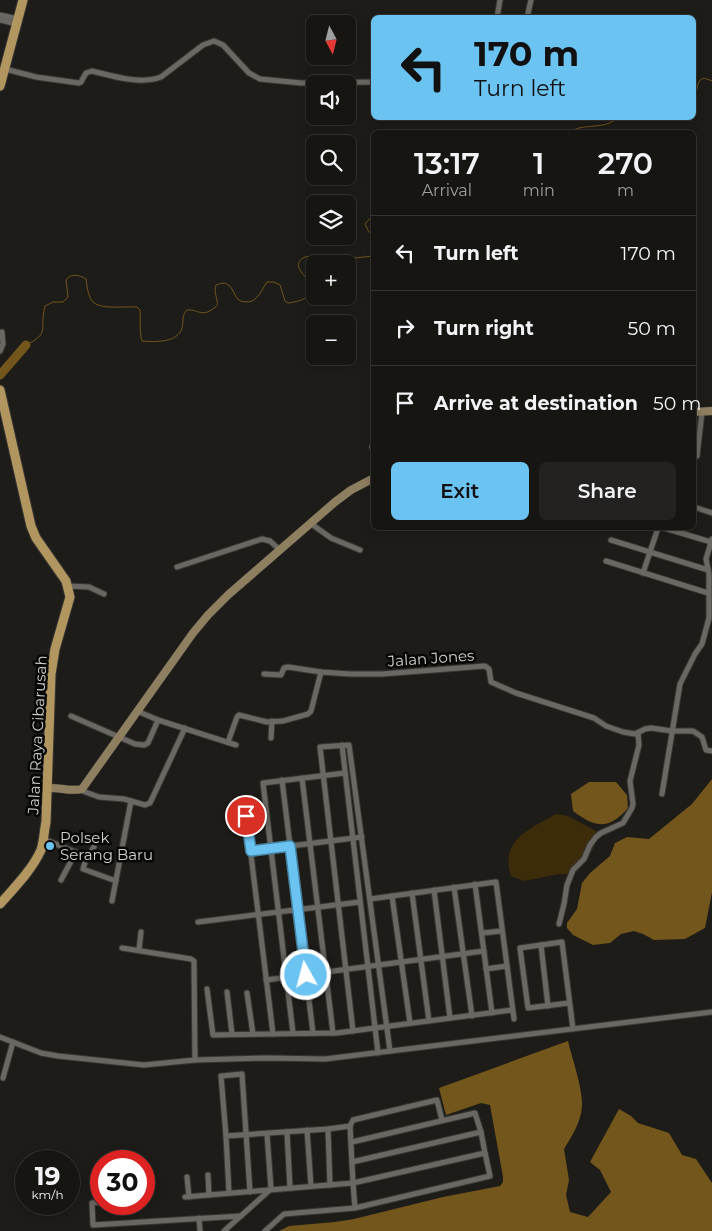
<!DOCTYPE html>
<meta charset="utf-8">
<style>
:root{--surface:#161512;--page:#232220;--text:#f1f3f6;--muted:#9e9f9f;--line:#353432;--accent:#6ac3f1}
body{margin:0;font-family:Montserrat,sans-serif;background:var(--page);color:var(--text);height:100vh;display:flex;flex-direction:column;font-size:19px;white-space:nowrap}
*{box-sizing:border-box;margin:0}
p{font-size:16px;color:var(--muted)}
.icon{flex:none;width:28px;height:28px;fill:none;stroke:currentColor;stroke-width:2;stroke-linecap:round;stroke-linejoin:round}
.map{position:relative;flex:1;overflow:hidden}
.panel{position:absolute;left:371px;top:130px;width:325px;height:400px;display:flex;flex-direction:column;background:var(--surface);border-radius:8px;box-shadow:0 2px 12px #0003,0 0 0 1px var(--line)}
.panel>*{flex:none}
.banner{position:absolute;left:371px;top:15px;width:325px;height:105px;border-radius:8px;box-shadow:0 2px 12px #0003,0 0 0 1px var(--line);background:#6ac3f1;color:#111;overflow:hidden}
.needle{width:32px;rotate:173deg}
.controls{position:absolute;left:306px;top:15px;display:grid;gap:10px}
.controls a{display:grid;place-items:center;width:50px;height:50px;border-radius:8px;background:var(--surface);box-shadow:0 2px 12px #0003,0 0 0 1px var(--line);font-size:25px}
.speed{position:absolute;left:15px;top:1150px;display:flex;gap:10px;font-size:25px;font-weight:700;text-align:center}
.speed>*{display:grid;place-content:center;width:65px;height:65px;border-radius:50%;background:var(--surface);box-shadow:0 2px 12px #0003,0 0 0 1px var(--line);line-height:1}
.speed small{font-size:12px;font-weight:400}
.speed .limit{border:8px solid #d22;background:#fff;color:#111}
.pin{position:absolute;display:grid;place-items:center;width:42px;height:42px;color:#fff;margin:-21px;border:2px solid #fff;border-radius:50%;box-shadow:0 1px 5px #0007}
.me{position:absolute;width:55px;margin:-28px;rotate:353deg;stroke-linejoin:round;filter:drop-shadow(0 0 4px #0008)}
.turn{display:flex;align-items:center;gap:18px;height:105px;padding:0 20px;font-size:22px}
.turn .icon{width:65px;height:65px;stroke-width:2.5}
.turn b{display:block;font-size:35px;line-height:42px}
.eta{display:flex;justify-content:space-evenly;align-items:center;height:85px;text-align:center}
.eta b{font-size:30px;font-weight:600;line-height:35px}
.cta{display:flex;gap:10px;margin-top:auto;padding:10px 20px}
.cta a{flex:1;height:58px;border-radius:8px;background:var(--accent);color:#111;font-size:20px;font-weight:600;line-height:58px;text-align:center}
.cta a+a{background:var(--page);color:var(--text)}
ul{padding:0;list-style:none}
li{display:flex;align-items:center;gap:15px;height:75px;padding:0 20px;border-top:1px solid var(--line)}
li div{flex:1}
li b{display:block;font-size:19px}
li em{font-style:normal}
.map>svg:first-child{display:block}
.green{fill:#3c2c0a}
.water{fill:#72561b}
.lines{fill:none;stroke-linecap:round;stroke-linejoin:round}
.stream{stroke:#72561b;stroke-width:1}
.river{stroke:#72561b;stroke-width:9}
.street-casing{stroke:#383734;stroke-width:7}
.secondary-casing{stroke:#383734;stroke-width:9}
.primary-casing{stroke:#383734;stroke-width:11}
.street{stroke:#6b6863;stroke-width:5}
.secondary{stroke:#8f7f61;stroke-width:8}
.primary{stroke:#b2965f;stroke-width:9}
.route-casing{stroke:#457f9d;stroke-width:12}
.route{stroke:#6ac3f1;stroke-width:9}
.poi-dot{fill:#6ac3f1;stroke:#070705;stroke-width:2}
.labels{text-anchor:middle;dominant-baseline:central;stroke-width:5;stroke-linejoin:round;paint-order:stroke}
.street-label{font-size:15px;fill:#d2d1ce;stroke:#070705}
.poi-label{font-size:15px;fill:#d2d1ce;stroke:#070705;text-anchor:start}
</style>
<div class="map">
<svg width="712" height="1231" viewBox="0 0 712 1231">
<rect width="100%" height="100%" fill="#1e1c18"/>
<path class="green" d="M 556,814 L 568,816 L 600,833 L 593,849 L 572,874 L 559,874 L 524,881 L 511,876 C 499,840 530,829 556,814 Z"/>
<g class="water">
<path d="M 712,779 L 712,892 L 705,928 L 685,939 L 654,940 L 643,934 L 634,931 L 621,934 L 610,943 L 593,945 L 573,935 L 567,928 L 567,923 L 577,909 L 582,883 L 590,873 L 610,856 L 615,843 L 627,837 L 649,839 L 692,804 Z"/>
<path d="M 589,782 L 616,782 L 627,795 L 628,808 C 609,830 595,828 573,811 L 571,794 Z"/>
<path d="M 568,1041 C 572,1058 583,1089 582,1106 C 581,1122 572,1136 564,1149 L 569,1180 L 566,1195 L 570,1212 L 588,1217 L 611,1192 L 600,1170 L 590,1162 L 619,1109 L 631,1116 L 638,1123 L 669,1133 L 682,1155 L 696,1159 L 712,1183 L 712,1231 L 279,1231 L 289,1226 L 335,1222 L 354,1219 L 443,1197 L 500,1186 L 503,1182 L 503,1177 L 490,1105 L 481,1103 L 446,1115 L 439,1088 Z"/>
</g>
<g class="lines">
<g class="stream">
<path d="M 694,98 C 700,89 694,72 712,81"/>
<path d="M 570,132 C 584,122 604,131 617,118"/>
<path d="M 374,214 L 365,224 L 369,232 L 374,234"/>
<path d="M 26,345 C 51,333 39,329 45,306 L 53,302 L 63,302 L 68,297 L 66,280 C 70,273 80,275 86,279 C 87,286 88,297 93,302 C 100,310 127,306 137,307 L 140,310 C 141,320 139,332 142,341 C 154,342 178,343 182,328 C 184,321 181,316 187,310 C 198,309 202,318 214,308 C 217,306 218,305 217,301 C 216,294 214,292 216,285 C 219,284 224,282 227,284 C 236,289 233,302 246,302 C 250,302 253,301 256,298 C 261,294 263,287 267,282 L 274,282 L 280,285 L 285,301 L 288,303 C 297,302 316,298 310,284 C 308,277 290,266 303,258 C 308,255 316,257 322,258 C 336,260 358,258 372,256 L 374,253"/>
</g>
<path class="river" d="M 0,375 L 26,345"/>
<g class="street-casing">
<g id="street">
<path d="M 0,15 L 18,19"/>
<path d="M 497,18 L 500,0"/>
<path d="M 527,18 L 531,0"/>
<path d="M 0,20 L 17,24"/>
<path d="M 5,69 L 36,77 L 79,83 L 81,82 L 86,73 L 92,71 C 113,76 140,85 161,77 L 203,45 L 214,41 L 223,45 L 249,73 L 260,79 L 301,83 L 374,82"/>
<path d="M 0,351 L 3,344 L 2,332"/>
<path d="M 372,447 L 374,452"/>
<path d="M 697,456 L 702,412"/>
<path d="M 694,507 L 712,513"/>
<path d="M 310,523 L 331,538 L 360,550"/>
<path d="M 664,528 L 711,542"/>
<path d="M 611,540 L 708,570"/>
<path d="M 606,561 L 708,593"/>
<path d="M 177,567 L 262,539 L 270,541 L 280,550"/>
<path d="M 643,573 L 658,528"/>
<path d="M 68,586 L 89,587 L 104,594"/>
<path d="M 264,674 L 281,675 L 284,668 L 288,667 L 321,672 L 350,674 L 382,674 L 485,666 L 489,669 L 491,682 L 516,693 L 594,718 L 606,726 L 623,732 L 635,734 L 645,729 L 651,728 L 672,731 L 693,731 L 702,737 L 706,750 L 712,751"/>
<path d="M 137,711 L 158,720 L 236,745"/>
<path d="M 71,716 L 135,744 L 144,745 L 148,743 L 158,720"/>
<path d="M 271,738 L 272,721"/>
<path d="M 228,742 L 237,717 L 239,715 L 267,722 L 283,721 L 308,714 L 311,711 L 321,672"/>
<path d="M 342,745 L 378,1053"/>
<path d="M 302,778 L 333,1033"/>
<path d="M 282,780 L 313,1033"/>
<path d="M 80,790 L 99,797 L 124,799 L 145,805 L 150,803 L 185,728"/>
<path d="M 662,794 L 680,684 L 695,654 L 702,644 L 709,618 L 709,574 L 706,559 L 712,539"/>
<path d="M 244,798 L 273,1034"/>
<path d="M 44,839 L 87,857"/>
<path d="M 94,847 L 86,859 L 83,869 L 116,881"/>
<path d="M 251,851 L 362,837"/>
<path d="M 61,880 L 76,852"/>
<path d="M 475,884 L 492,1013"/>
<path d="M 454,887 L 472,1016"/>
<path d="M 434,890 L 450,1018"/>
<path d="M 412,893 L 429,1021"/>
<path d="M 392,896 L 410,1023"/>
<path d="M 370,899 L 496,882 L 514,1019"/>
<path d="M 112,901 L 131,801"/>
<path d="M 198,922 L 360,902"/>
<path d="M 559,924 L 564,904 L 567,885 L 573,870 L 584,859 L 590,845 L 596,837 L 601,833 L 623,823 L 632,808 L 633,804 L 630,781 L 639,745 L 638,733"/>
<path d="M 482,933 L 502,931"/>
<path d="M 541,945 L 548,1006"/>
<path d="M 122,948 L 191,959 L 194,961 L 195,1060"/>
<path d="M 139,950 L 141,932"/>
<path d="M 486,969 L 507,966"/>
<path d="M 266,980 L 484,951"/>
<path d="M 207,989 L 213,1035 L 337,1033 L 512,1010"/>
<path d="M 227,992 L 232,1034"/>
<path d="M 247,993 L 253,1034"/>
<path d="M 569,1003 L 528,1008 L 520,948 L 562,942 L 573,1029"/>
<path d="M 353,1031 L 320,747 L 349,745 L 390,1051"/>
<path d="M 293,1033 L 263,783 L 345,773"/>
<path d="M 0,1037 L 41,1053 L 58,1056 L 144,1065 L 195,1060 L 267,1058 L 325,1059 L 712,1012"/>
<path d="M 3,1078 L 13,1042"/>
<path d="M 328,1129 L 330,1185"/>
<path d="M 307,1130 L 311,1186"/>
<path d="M 287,1132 L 290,1188"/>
<path d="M 226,1136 L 221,1076 L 242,1074 L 250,1192"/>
<path d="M 352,1142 L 475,1113 L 481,1132"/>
<path d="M 352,1162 L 481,1132 L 485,1153"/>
<path d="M 208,1175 L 209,1195"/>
<path d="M 187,1177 L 189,1197"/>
<path d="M 229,1193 L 226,1136 L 328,1129 L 350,1126 L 353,1120 L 437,1100 L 442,1120"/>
<path d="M 185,1197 L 353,1183 L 350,1126"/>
<path d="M 101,1202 L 92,1203 L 93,1225 L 241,1216"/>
<path d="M 199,1218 L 200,1231"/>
<path d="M 224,1231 L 271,1189 L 267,1134"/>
<path d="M 265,1231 L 284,1214 L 355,1208 L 490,1176 L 485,1153 L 353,1183 L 355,1208"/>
</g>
</g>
<g class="secondary-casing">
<g id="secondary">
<path d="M 694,412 L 712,411"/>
<path d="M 47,788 C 59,787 72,792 82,789 L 193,633 L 208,615 L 228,595 L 335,502 L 351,490 L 374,478"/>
</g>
</g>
<g class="primary-casing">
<g id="primary">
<path d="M 0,86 L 23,0"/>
<path d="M 0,390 L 31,526 L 36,538 L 66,581 L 70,597 L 55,649 L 51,674 L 46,822 C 44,831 44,841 41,850 C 32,870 14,888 0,904"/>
</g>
</g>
<use href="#street" class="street"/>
<use href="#secondary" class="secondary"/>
<use href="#primary" class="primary"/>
</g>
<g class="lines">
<g class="route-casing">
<path id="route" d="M 246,816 L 251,851 L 290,846 L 306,975"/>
</g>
<use href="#route" class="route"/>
</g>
<circle class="poi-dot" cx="50" cy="846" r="5"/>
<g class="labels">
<g class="street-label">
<text transform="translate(431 658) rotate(-4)">Jalan Jones</text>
<text transform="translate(37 735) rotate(-87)">Jalan Raya Cibarusah</text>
</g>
<g class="poi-label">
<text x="60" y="837">Polsek<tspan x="60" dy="17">Serang Baru</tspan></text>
</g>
</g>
</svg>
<div class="controls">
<a><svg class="needle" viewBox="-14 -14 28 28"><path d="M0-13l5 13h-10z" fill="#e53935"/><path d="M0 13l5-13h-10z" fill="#9e9f9f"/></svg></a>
<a><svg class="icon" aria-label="sound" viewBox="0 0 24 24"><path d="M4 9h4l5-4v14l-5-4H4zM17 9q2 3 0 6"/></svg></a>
<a><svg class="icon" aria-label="search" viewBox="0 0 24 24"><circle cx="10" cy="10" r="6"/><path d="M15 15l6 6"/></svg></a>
<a><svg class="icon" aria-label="layers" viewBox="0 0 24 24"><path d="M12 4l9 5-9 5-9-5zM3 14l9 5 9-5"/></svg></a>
<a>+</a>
<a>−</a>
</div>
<div class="speed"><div>19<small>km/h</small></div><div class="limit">30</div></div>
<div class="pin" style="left:246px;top:816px;background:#d93025"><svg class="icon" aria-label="arrive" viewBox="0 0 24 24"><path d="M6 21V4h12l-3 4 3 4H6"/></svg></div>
<svg class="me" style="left:306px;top:975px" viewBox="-20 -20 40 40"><circle r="17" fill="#6ac3f1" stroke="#fff" stroke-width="3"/><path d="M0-11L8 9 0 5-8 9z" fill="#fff"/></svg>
<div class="banner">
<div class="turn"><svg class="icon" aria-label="left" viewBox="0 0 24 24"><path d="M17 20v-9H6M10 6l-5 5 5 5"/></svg><div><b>170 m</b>Turn left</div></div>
</div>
<section class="panel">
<div class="eta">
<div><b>13:17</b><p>Arrival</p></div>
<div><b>1</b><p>min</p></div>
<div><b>270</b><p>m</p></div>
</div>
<ul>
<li><svg class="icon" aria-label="left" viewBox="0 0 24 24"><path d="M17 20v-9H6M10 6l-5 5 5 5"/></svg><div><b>Turn left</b></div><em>170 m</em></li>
<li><svg class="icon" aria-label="right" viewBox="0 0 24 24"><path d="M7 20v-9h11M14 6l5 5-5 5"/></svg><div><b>Turn right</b></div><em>50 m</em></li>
<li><svg class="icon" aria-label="arrive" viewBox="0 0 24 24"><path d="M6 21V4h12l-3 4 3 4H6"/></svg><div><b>Arrive at destination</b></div><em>50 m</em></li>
</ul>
<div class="cta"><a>Exit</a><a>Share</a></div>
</section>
</div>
